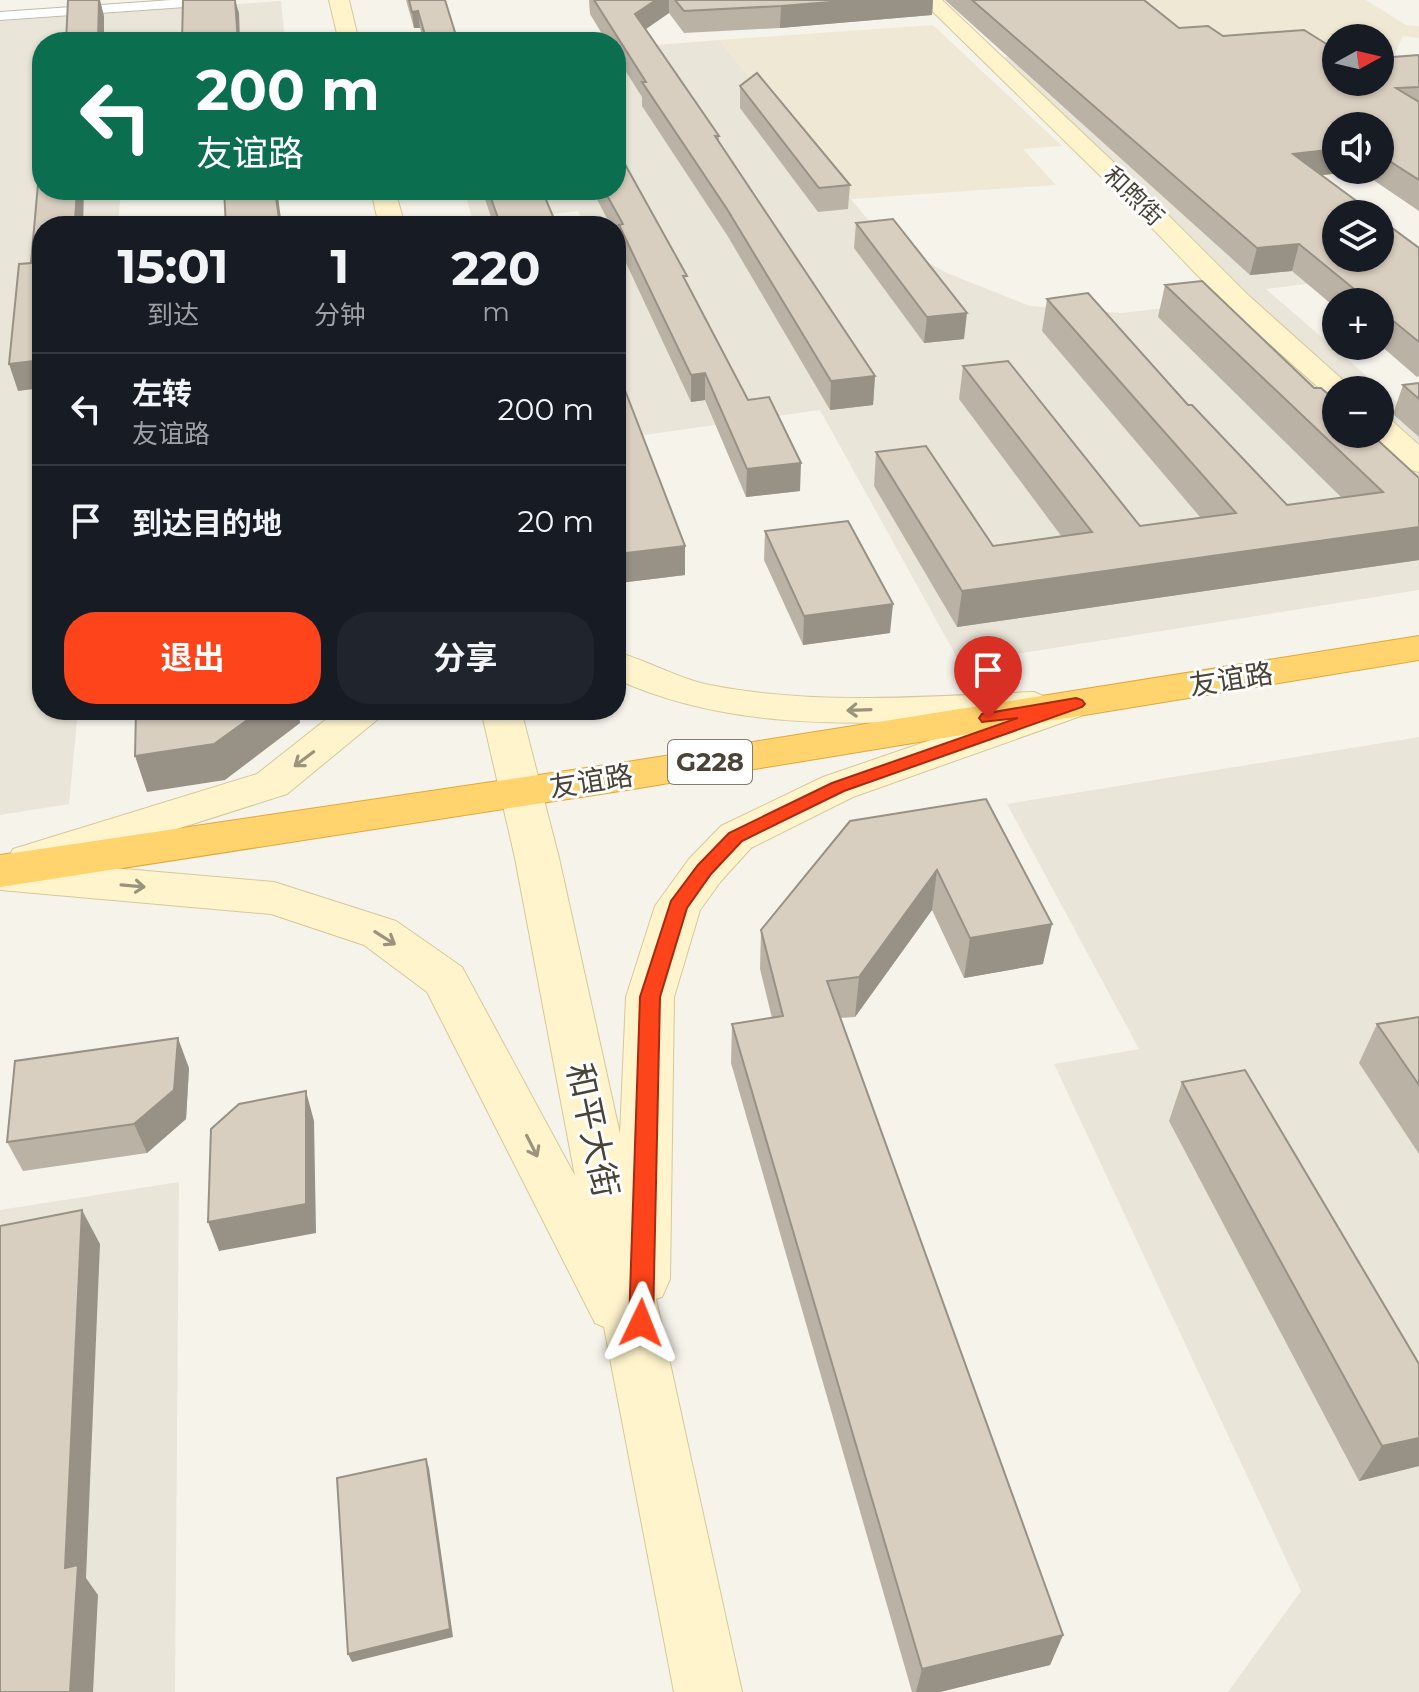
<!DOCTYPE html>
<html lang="zh">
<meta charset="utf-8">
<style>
:root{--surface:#171b24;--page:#20242c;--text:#f1f3f6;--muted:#9ea1a6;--line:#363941;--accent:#fe441a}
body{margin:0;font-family:Montserrat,"Noto Sans SC",sans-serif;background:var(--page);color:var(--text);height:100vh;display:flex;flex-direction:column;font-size:30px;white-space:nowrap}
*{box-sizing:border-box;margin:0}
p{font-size:26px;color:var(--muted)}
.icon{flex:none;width:44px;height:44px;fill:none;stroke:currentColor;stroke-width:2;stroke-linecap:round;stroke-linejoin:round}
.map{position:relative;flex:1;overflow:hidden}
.sheet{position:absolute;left:32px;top:216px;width:594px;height:504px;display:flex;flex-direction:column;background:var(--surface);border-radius:32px;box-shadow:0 2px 6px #0004}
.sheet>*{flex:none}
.hud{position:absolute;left:32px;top:32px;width:594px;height:168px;border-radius:32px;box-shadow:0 2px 6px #0004;background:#0b6e4f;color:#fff;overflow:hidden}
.needle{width:52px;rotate:82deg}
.tools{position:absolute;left:1322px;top:24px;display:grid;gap:16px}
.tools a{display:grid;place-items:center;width:72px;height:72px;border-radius:50%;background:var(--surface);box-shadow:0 2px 6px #0004;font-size:40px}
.pin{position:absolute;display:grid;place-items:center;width:68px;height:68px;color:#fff;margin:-82px -34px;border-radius:50% 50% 50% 0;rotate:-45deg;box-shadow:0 0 8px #0007}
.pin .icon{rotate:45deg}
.me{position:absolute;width:88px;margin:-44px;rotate:2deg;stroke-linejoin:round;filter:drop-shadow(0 0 6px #0008)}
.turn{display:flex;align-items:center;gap:28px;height:168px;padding:0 32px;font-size:36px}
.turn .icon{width:104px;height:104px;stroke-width:2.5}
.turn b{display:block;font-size:56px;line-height:68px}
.eta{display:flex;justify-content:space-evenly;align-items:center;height:136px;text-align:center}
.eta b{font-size:48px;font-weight:700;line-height:56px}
.primary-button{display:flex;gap:16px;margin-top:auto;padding:16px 32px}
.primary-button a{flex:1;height:92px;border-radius:32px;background:var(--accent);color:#fff;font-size:32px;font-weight:700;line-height:92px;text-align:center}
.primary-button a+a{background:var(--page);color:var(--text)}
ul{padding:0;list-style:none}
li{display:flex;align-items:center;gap:24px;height:112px;padding:0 32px;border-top:2px solid var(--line)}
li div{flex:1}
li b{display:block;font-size:30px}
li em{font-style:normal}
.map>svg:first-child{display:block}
.residential{fill:#eae5d9;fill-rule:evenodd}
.education{fill:#efe8d5}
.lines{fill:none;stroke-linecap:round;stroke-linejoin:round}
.street-casing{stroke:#c2bbad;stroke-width:2}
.secondary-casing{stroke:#d6c89a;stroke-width:2}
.highway-casing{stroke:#e1a93a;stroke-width:2}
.street{fill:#fff;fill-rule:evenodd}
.secondary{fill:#fff4cc;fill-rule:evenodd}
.highway{fill:#ffd36d;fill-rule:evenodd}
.wall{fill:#bab2a5;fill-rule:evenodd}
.shaded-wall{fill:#979186}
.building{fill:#d8cfc0;stroke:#979186;stroke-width:2}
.oneway{stroke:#9b937b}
.route{fill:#fe441a;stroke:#a52c11;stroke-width:2}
.labels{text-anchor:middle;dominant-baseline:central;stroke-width:6;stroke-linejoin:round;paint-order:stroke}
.far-street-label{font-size:24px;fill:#4a4438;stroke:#fff}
.shield{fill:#fff;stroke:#807c74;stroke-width:2}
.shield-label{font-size:26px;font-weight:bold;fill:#4a4438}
.street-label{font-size:28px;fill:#4a4438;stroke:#fff}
.near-street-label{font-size:34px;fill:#4a4438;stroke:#fff}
</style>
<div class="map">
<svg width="1419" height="1692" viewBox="0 0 1419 1692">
<rect width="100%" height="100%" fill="#f6f3eb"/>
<g class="residential">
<path d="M 281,1 L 285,42 L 42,42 L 42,190 L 121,190 L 118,226 L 42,226 L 42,710 L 78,710 L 69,804 L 0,815 L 0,21 Z"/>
<path d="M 719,40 L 884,239 L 947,273 L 1030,306 L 1121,313 L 1236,300 L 989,58 L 1200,43 L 1336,82 L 1380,126 L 1336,126 L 1286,150 L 1375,214 L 1336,214 L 1336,258 L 1380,258 L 1380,218 L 1419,246 L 1419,270 L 1266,289 L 1398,403 L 1419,400 L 1419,590 L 960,663 L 820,410 L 616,439 L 616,226 L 585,226 L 578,211 L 474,224 L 464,190 L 616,190 L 616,48 ZM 1336,390 L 1380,390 L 1380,434 L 1336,434 Z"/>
<path d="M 1419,737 L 1419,1692 L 1228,1692 L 1301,1591 L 1054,1064 L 1139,1049 L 1007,804 Z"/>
<path d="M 179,1182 L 175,1692 L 0,1692 L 0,1210 Z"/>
</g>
<g class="education">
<path d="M 1137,0 L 1366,0 L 1406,25 L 1419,26 L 1419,38 L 1403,36 L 1396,51 L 1380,51 L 1380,38 L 1336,38 L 1336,49 L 1200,43 Z"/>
<path d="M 933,25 L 1062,146 L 1023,149 L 1056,185 L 851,199 L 719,40 Z"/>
</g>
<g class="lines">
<g class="street-casing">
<path id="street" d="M 172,0 L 235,0 L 228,4 L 0,20 L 0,12 Z"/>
</g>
<g class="secondary-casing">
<g id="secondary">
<path d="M 329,0 L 349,0 L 359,42 L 339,42 Z"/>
<path d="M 921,0 L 942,0 L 1144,191 L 1247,294 L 1354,390 L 1336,390 L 1336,398 L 1328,396 L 1227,306 L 1126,201 Z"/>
<path d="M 371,190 L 395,190 L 405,226 L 379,226 Z"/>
<path d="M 1380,417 L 1391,420 L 1419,445 L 1419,472 L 1407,469 L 1369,434 L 1380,434 Z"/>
<path d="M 616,652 C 650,661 680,680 715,686 C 820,706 928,696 1034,692 L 1050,699 L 1067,694 L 1081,698 L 1087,707 L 1081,716 L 853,797 L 751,848 L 721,881 L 700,910 L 674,997 L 670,1279 L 662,1297 L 656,1299 L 742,1692 L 674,1692 L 604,1327 L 595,1323 L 427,992 L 364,945 L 271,914 L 0,890 L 0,858 L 8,859 L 13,849 L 257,774 L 338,710 L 384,710 L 378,719 L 287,794 L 67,864 L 274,882 L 396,921 L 462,967 L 575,1176 L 515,858 L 481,710 L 521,710 L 559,858 L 620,1134 L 626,997 L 655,906 L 689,859 L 721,826 L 823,777 L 992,719 C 865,724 734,733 616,679 Z"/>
</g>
</g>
<g class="highway-casing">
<path id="highway" d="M 1419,636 L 1419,660 L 633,789 L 0,887 L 0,855 L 633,761 Z"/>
</g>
<use href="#street" class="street"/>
<use href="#secondary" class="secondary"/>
<use href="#highway" class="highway"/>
</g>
<g class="wall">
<path d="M 406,0 L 445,0 L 458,42 L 424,42 L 420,28 L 414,28 Z"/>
<path d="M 589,0 L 933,0 L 932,15 L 780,28 L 684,33 L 669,13 L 645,29 L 719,136 L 719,142 L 875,376 L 873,405 L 830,410 L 727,235 L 642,106 L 642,97 L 616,56 L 616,42 L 607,42 L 590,14 Z"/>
<path d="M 945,0 L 1144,0 L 1179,28 L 1223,36 L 1336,82 L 1419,55 L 1419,211 L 1360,171 L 1321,175 L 1419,248 L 1419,376 L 1417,377 L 1380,345 L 1380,302 L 1336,302 L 1336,308 L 1292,271 L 1250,275 ZM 1380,126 L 1380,170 L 1336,170 Z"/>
<path d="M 740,86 L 850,185 L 848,209 L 818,212 L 740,108 Z"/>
<path d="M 482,190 L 542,190 L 557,226 L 494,226 Z"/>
<path d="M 592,190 L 616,190 L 687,282 L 748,400 L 800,491 L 746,497 L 705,400 L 691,402 L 620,250 L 620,241 L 616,235 L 616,226 L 611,226 Z"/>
<path d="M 856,223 L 964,339 L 924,343 L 854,248 Z"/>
<path d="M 1165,285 L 1314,388 L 1371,434 L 1419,560 L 957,627 L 874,486 L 876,452 L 993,546 L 1062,537 L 959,399 L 963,366 L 1140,526 L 1200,517 L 1042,331 L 1047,299 L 1188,405 L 1287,505 L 1342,498 L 1158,317 Z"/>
<path d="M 616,368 L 685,575 L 619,583 L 616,573 Z"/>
<path d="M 1419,383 L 1419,437 L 1393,414 L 1403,385 Z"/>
<path d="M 765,531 L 890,633 L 803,645 L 764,560 Z"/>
<path d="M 986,799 L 1043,964 L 964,978 L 932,910 L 855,1017 L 840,1018 L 1063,1635 L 1050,1665 L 940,1692 L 912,1692 L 731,1063 L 732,1024 L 772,1018 L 760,969 L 761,930 Z"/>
<path d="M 1419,1017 L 1419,1154 L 1359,1063 L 1377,1024 Z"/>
<path d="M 189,1068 L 186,1119 L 147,1153 L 23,1171 L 7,1142 Z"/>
<path d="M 1182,1082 L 1419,1466 L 1359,1481 L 1169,1121 Z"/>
</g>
<g class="shaded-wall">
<path d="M 99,0 L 100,0 L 104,16 L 104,42 L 98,42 Z"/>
<path d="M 235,0 L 239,13 L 240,42 L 238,42 Z"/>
<path d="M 656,0 L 669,0 L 669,13 L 636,36 L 635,14 Z"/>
<path d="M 856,0 L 933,0 L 932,15 L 780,28 L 781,6 Z"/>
<path d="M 418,11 L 420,28 L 414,28 L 412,12 Z"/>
<path d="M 1336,149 L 1336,170 L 1360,171 L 1287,179 L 1293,154 Z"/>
<path d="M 77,190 L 84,190 L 83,226 L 64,226 L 64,222 Z"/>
<path d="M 275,190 L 277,190 L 282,226 L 280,226 Z"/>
<path d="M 1299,244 L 1292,271 L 1250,275 L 1257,248 Z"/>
<path d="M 967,313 L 964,339 L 924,343 L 927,317 Z"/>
<path d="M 42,360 L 42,388 L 18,391 L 9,364 Z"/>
<path d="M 705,373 L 705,400 L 691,402 L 691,375 Z"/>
<path d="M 875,376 L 873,405 L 830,410 L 831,381 Z"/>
<path d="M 801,463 L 800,491 L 746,497 L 747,469 Z"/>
<path d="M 1419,527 L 1419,560 L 957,627 L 962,591 Z"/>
<path d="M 685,546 L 685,575 L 619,583 L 618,554 Z"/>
<path d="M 893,604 L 890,633 L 803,645 L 804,616 Z"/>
<path d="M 261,710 L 299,710 L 300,723 L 225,780 L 147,792 L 135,756 Z"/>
<path d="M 937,870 L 932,910 L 855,1017 L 859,977 Z"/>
<path d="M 1052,924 L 1043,964 L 964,978 L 970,938 Z"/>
<path d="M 178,1038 L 189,1068 L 186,1119 L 147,1153 L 134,1124 Z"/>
<path d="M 306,1091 L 314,1121 L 316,1233 L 219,1251 L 208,1222 Z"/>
<path d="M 82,1210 L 100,1244 L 86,1578 L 98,1595 L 93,1692 L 70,1692 L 65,1568 Z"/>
<path d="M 1419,1438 L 1419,1466 L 1359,1481 L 1382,1446 Z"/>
<path d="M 426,1459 L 429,1468 L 453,1637 L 352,1662 L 348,1654 Z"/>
<path d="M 1063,1635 L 1050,1665 L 940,1692 L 916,1692 L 922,1669 Z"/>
</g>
<g class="building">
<path d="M 68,0 L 99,0 L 98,42 L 66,42 Z"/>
<path d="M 183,0 L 235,0 L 238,42 L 182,42 Z"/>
<path d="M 409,0 L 445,0 L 458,42 L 427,42 L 418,11 L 412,12 Z"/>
<path d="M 594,0 L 656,0 L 635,14 L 719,136 L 715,136 L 875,376 L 831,381 L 727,209 L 642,82 L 646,82 Z"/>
<path d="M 675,0 L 856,0 L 781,6 L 684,11 Z"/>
<path d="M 972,0 L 1144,0 L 1179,28 L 1208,26 L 1223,36 L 1304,30 L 1336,50 L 1336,82 L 1380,82 L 1380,58 L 1419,55 L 1419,87 L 1396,88 L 1419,102 L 1419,180 L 1380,155 L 1380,126 L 1336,126 L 1336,149 L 1293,154 L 1374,214 L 1336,214 L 1336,258 L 1380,258 L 1380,219 L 1419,248 L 1419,342 L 1380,310 L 1380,302 L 1370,302 L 1299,244 L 1257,248 Z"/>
<path d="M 560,37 L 563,42 L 532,42 L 530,39 Z"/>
<path d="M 757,73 L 850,185 L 819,188 L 740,86 Z"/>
<path d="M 616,148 L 687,276 L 683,276 L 748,400 L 769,397 L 801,463 L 747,469 L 705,373 L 691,375 L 619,225 L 623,224 L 604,190 L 616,190 Z"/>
<path d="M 42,149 L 42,190 L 77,190 L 75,221 L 64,222 L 64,226 L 42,226 L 42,360 L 9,364 L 19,264 L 31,263 L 41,150 Z"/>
<path d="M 224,190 L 275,190 L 280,226 L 226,226 Z"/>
<path d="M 488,190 L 542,190 L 557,226 L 501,226 Z"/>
<path d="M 893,219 L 967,313 L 927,317 L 856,223 Z"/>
<path d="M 1202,281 L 1314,388 L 1321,388 L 1336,401 L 1336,434 L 1371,434 L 1419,478 L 1419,527 L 962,591 L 876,452 L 926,446 L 993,546 L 1092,532 L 963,366 L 1008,361 L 1140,526 L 1236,513 L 1047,299 L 1088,293 L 1188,405 L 1192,405 L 1287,505 L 1383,492 L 1165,285 Z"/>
<path d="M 616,368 L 628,398 L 685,546 L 618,554 L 616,549 Z"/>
<path d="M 1419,383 L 1419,399 L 1403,385 Z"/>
<path d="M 848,521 L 893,604 L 804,616 L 765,531 Z"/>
<path d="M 136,710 L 261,710 L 214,744 L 135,756 Z"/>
<path d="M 986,799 L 1052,924 L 970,938 L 937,870 L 859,977 L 827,981 L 1063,1635 L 922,1669 L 732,1024 L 783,1016 L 761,930 L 850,821 Z"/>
<path d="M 1419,1017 L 1419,1085 L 1377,1024 Z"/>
<path d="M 178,1038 L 174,1090 L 134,1124 L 7,1142 L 15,1061 Z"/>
<path d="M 1245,1070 L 1419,1364 L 1419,1438 L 1382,1446 L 1182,1082 Z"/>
<path d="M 306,1091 L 306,1204 L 208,1222 L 211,1129 L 239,1104 Z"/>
<path d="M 82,1210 L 65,1568 L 78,1565 L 70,1692 L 0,1692 L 0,1226 Z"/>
<path d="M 426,1459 L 450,1629 L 348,1654 L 337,1478 Z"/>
</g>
<defs><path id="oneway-shaft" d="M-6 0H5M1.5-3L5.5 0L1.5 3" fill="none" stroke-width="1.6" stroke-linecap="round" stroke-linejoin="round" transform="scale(2)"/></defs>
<g class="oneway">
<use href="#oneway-shaft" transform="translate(859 710) rotate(178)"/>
<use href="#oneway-shaft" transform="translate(304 759) rotate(143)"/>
<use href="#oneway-shaft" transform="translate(133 886) rotate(5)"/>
<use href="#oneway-shaft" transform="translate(385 938) rotate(32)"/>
<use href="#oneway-shaft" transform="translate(532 1146) rotate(63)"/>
</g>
<path class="route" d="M 1076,698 L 1082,700 L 1085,704 L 1082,707 L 844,791 L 742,841 L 711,874 L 687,908 L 660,997 L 653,1323 L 649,1331 L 641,1334 L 632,1331 L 629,1323 L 640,997 L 671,901 L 698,865 L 729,833 L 832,783 L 1018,718 L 982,722 L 979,718 L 982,714 Z"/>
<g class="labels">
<g class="far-street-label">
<text transform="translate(1134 196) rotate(44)">和煦街</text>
</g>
<rect class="shield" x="668" y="740" width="84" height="44" rx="6"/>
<g class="shield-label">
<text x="710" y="762">G228</text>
</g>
<g class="street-label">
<text transform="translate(1231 679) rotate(-9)">友谊路</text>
<text transform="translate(591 781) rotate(-9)">友谊路</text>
</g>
<g class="near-street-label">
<text transform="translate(593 1130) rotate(78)">和平大街</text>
</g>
</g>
</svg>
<div class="tools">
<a><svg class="needle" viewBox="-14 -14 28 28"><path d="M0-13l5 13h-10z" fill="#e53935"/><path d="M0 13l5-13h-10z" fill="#9ea1a6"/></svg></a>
<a><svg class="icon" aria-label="sound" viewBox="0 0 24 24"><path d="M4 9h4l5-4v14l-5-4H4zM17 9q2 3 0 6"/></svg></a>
<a><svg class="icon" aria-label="layers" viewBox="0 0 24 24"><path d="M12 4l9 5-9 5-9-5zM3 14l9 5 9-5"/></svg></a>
<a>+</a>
<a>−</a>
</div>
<div class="pin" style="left:988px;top:718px;background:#d93025"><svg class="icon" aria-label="arrive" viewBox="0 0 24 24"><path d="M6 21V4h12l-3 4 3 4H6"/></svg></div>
<svg class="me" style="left:641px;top:1323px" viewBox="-20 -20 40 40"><path d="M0-17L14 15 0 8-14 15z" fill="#fe441a" stroke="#fff" stroke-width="4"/></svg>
<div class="hud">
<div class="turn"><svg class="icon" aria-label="left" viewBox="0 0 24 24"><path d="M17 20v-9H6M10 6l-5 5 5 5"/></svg><div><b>200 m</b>友谊路</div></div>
</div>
<section class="sheet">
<div class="eta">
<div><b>15:01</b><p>到达</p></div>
<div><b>1</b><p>分钟</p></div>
<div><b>220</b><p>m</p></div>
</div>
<ul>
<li><svg class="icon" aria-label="left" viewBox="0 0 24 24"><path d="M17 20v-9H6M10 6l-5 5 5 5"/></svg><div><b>左转</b><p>友谊路</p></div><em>200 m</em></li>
<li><svg class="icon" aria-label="arrive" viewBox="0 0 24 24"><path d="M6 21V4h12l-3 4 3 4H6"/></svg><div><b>到达目的地</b></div><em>20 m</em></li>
</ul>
<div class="primary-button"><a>退出</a><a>分享</a></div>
</section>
</div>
